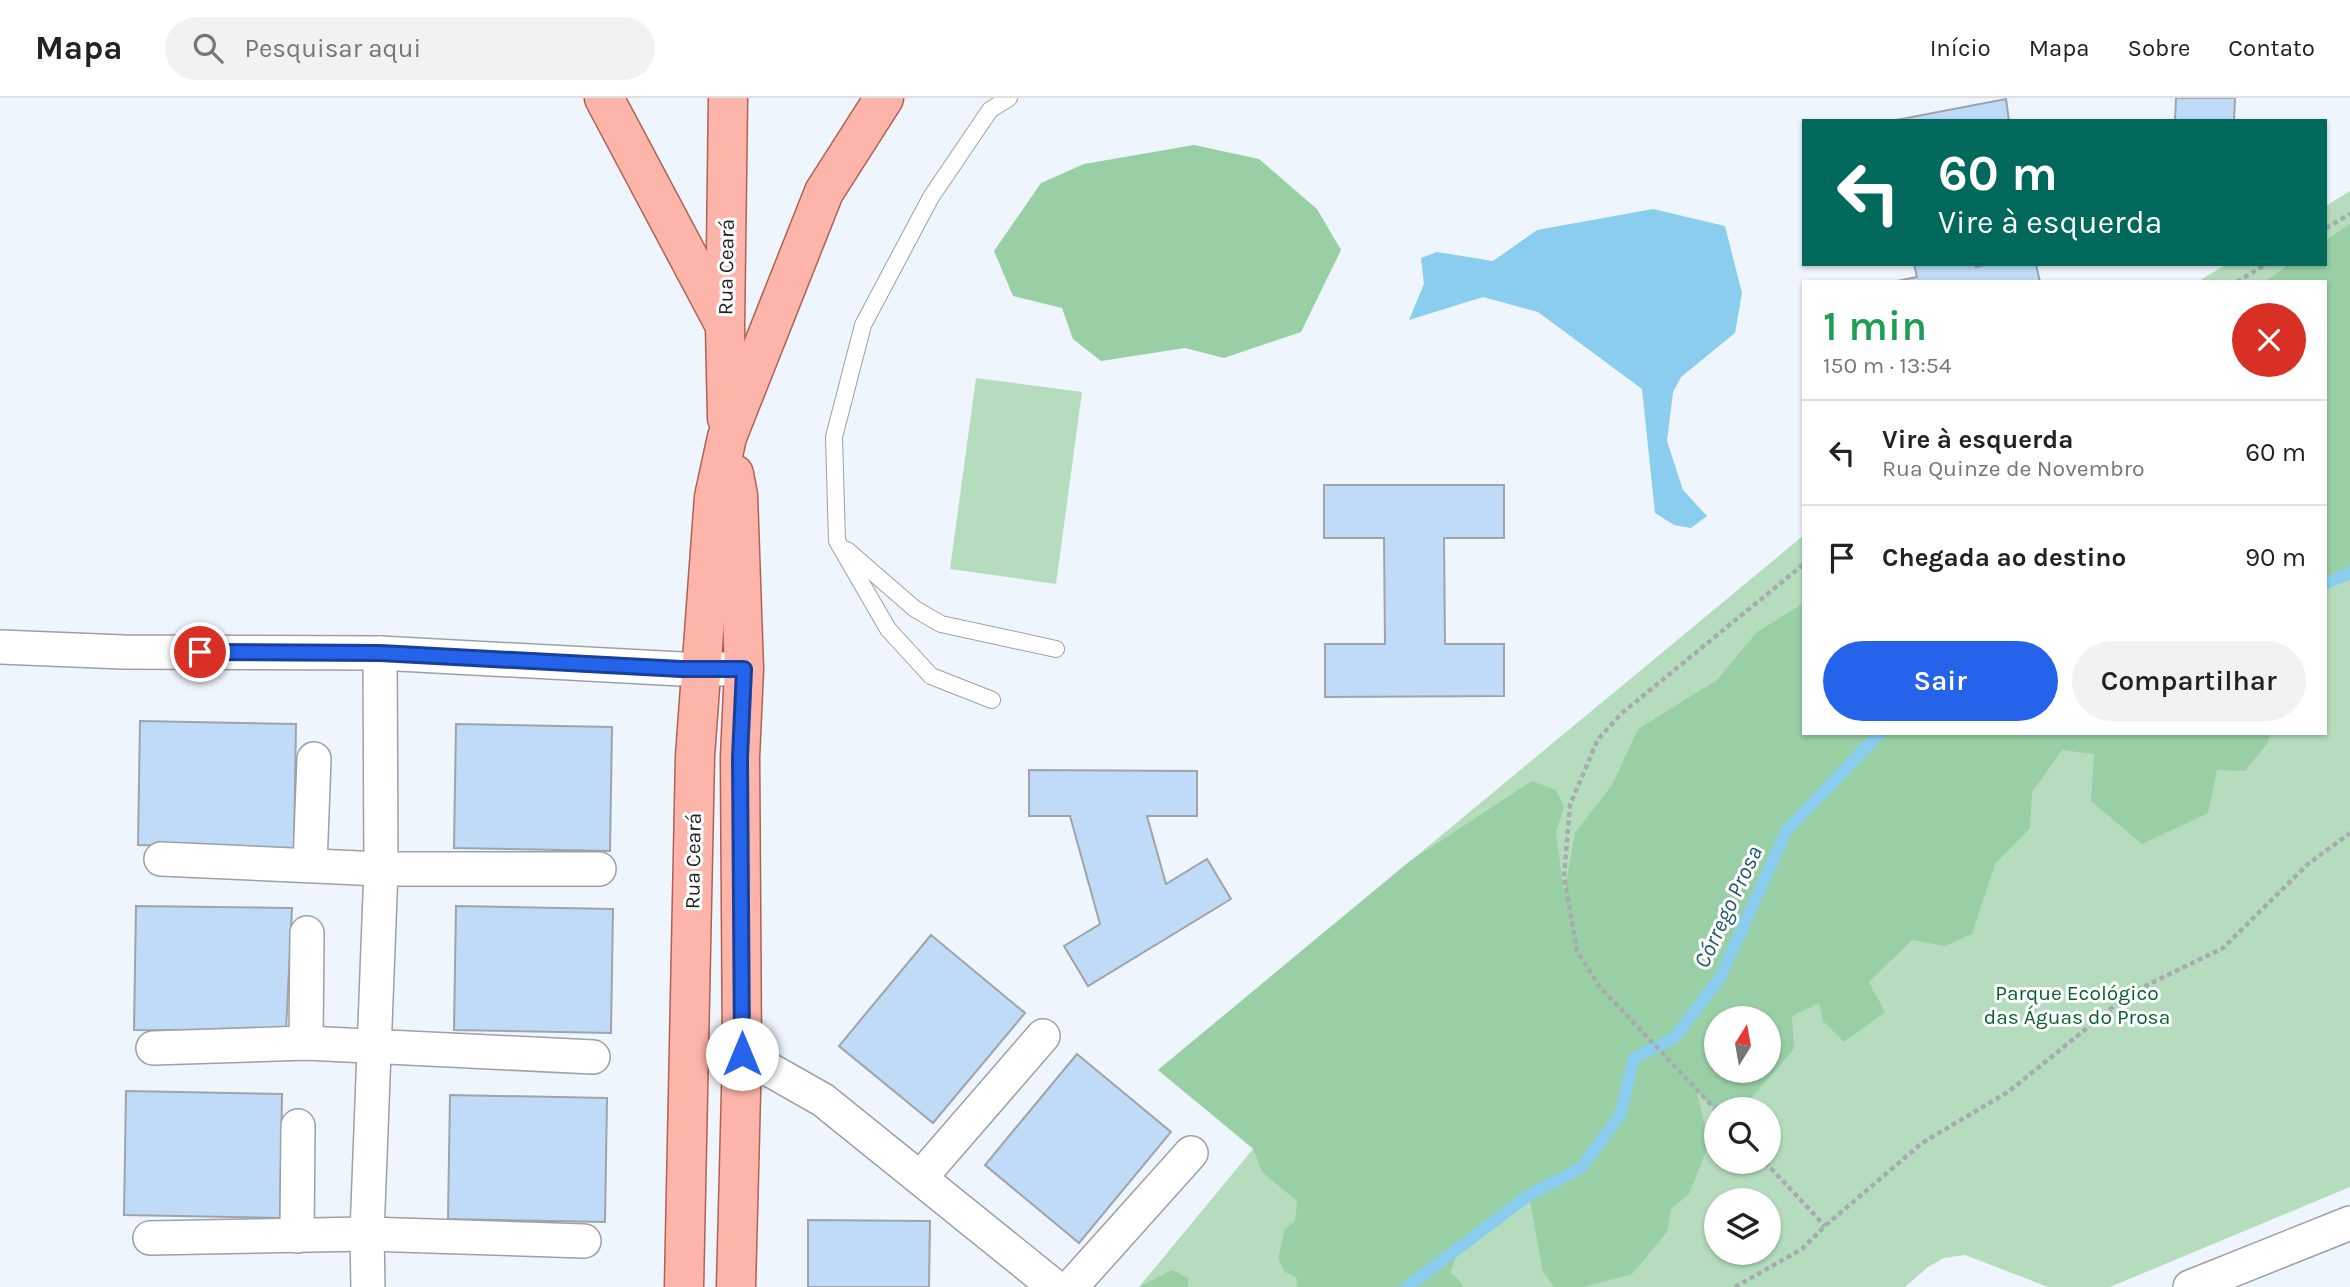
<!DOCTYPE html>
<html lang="pt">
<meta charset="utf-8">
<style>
:root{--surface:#fff;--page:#f2f2f2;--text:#222;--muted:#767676;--line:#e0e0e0;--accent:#2563eb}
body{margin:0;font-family:Karla,sans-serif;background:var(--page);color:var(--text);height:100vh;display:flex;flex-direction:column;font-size:26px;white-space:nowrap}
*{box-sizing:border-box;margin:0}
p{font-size:23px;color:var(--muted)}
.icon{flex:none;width:38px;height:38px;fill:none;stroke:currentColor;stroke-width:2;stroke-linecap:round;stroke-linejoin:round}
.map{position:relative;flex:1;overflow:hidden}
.side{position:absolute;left:1802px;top:182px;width:525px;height:455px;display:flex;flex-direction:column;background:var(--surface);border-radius:0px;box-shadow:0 2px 5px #0004}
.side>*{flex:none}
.top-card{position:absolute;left:1802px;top:21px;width:525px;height:147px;border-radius:0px;box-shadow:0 2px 5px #0004;background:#00695c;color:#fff;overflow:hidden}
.needle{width:46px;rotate:11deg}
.buttons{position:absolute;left:1704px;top:908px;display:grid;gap:14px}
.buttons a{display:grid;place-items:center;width:77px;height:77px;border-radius:50%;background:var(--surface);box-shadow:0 2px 5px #0004;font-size:35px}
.pin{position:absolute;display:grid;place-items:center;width:60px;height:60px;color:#fff;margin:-30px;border:4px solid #fff;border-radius:50%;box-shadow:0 2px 7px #0007}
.me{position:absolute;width:77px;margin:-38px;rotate:0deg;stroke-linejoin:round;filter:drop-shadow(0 0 5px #0008)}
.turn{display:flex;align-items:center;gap:24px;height:147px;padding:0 21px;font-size:32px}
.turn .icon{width:91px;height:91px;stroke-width:2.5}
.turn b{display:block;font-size:49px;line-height:60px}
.round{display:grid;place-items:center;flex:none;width:74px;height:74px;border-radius:37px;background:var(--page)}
.head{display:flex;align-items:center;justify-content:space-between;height:119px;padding:0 21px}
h1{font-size:42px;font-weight:600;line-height:52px;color:#1e9e55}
.cta{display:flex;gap:14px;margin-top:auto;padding:14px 21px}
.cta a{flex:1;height:80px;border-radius:42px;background:var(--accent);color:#fff;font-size:28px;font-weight:600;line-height:80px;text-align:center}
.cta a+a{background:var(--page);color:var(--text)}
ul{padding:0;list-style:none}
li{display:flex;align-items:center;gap:21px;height:105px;padding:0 21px;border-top:2px solid var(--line)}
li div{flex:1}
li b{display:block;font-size:26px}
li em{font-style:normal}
header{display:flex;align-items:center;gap:42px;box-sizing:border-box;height:98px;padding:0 35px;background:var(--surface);border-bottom:2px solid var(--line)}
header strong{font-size:33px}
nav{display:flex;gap:38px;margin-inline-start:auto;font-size:24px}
.search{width:490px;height:63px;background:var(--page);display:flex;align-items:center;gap:18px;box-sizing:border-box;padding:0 24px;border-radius:38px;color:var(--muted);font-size:26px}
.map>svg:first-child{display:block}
.green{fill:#b5ddbd;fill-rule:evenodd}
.forest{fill:#98cfa5;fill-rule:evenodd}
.water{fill:#8acdee}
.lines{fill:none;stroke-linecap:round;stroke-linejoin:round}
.stream{stroke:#8acdee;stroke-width:12}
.building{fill:#bfdbf8;stroke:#9ea4a9;stroke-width:2}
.service-casing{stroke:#9ba1a7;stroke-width:18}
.minor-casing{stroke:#9ba1a7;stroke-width:36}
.primary-casing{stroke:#af6155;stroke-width:41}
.path{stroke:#a6abb0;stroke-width:4.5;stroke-dasharray:5 3.5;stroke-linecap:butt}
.service{stroke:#fff;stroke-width:16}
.minor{stroke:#fff;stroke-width:33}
.primary{stroke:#feb5a9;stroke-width:38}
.route-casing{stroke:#184099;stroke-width:18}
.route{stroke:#2563eb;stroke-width:12}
.labels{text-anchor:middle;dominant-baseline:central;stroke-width:6;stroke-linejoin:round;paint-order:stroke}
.street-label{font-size:21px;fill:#1f2123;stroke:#fff}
.park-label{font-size:21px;fill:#08622f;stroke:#fff}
.water-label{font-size:23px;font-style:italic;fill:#245970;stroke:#fff}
</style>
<header>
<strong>Mapa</strong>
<div class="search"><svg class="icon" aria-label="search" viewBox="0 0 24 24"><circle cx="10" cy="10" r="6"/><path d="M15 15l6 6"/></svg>Pesquisar aqui</div>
<nav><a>Início</a><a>Mapa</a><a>Sobre</a><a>Contato</a></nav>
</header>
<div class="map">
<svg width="2350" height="1189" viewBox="0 0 2350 1189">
<rect width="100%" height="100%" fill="#eff5fc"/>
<g class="green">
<path d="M 2350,93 L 2350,1089 L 2110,1189 L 2048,1189 L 1965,1157 L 1944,1160 L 1928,1169 L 1905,1189 L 1139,1189 L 1253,1051 L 1158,972 L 1804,437 L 1804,635 L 2326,635 L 2326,184 L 2197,184 L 2227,166 L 2326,166 L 2326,108 ZM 1717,920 L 1769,920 L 1769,973 L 1717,973 ZM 1717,1012 L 1769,1012 L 1769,1064 L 1717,1064 ZM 1717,1102 L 1769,1102 L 1769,1155 L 1717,1155 Z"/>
<path d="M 976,280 L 1082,294 L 1056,486 L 950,471 Z"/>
</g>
<g class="forest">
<path d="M 1194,47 L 1259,61 L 1317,111 L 1341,152 L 1301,234 L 1224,260 L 1185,250 L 1101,263 L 1073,241 L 1062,210 L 1013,198 L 994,153 L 1041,85 L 1084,66 Z"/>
<path d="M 2350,126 L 2350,475 L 2326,485 L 2326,184 L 2264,184 L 2290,166 L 2326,166 L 2326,142 Z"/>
<path d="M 1804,505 L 1804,635 L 2271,635 L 2267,646 L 2245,673 L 2217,672 L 2208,715 L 2142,746 L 2091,703 L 2094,656 L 2062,652 L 2032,694 L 2030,730 L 1995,766 L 1972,836 L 1945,848 L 1912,842 L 1869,884 L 1885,914 L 1844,944 L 1823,923 L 1819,905 L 1792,918 L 1794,951 L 1746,1006 L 1714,1010 L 1697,994 L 1709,1045 L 1689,1096 L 1671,1111 L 1667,1134 L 1632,1176 L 1583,1189 L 1554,1189 L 1543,1174 L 1529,1098 L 1461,1148 L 1450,1174 L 1461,1184 L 1463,1189 L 1297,1189 L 1296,1179 L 1285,1174 L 1278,1160 L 1285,1131 L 1295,1123 L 1297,1103 L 1262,1074 L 1253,1050 L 1158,972 L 1410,763 L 1532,683 L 1556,692 L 1564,709 L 1556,734 L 1564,796 L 1575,735 L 1612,687 L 1638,631 L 1717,582 L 1757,534 ZM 1769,920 L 1769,973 L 1717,973 L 1717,920 Z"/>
<path d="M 1172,1172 L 1188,1180 L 1188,1189 L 1139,1189 Z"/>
</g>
<path class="water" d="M 1653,111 L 1725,128 L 1742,195 L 1735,235 L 1681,279 L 1673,294 L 1667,343 L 1683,392 L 1707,418 L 1691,430 L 1674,427 L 1655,415 L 1642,291 L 1538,214 L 1483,199 L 1409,222 L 1424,186 L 1421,160 L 1437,154 L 1493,163 L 1537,132 Z"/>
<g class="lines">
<g class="stream">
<path d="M 2326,485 L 2350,475"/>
<path d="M 1407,1189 L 1529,1097 L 1581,1070 L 1620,1017 L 1634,960 L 1674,940 L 1720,880 L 1786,733 L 1880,635"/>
</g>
</g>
<g class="building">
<path d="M 2176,0 L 2235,0 L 2234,23 L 2175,23 Z"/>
<path d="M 2006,1 L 2009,23 L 1891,23 Z"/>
<path d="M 1914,166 L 1975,166 L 1976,169 L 1988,166 L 2036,166 L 2040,184 L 1892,184 L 1917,179 Z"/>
<path d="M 1324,387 L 1504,387 L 1504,440 L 1444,440 L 1445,546 L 1504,546 L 1504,598 L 1325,599 L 1325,546 L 1385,546 L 1384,440 L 1324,440 Z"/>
<path d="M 140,623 L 296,626 L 294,750 L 138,747 Z"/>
<path d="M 456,626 L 612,629 L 610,753 L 454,750 Z"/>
<path d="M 1029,672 L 1197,673 L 1197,718 L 1147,718 L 1166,786 L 1207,761 L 1231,801 L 1088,888 L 1064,848 L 1100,826 L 1070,718 L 1029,718 Z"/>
<path d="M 136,808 L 292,810 L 286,933 L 134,932 Z"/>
<path d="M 456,808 L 613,811 L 611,935 L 454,932 Z"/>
<path d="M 931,837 L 1025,915 L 933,1025 L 839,948 Z"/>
<path d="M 1077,956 L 1171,1034 L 1079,1145 L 985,1067 Z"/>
<path d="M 126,993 L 282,996 L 280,1120 L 124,1117 Z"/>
<path d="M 450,997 L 607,1000 L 605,1124 L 448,1121 Z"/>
<path d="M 808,1122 L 930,1123 L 929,1189 L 808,1189 Z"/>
</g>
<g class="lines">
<g class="service-casing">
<g id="service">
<path d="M 847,452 L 915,511 L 941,526 L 1056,551"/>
<path d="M 992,602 L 931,578 L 888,531 L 837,443 L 834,339 L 863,227 L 931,99 L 990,12 L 1009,0"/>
</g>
</g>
<g class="minor-casing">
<g id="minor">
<path d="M 0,549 L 123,554 L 380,555 L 681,571 L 744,571"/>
<path d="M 161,761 L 381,771 L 599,771"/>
<path d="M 310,767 L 314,661"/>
<path d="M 306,945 L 307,835"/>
<path d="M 153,950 L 306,945 L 593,959"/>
<path d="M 742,956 L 823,1002 L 1055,1189"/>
<path d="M 921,1079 L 1043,938"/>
<path d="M 297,1138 L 298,1028"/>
<path d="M 150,1140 L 367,1136 L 584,1143"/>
<path d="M 368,1189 L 367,1136 L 381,771 L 380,555"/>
<path d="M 1071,1189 L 1191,1055"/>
<path d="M 2190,1189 L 2350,1125"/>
</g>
</g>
<g class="primary-casing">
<g id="primary">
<path d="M 604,0 L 723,224"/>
<path d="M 727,320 L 725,228 L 728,0"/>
<path d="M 734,376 L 738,397 L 744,571 L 740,659 L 742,956 L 736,1189"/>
<path d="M 684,1189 L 695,658 L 714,399 L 727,339 L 824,94 L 884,0"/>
</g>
</g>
<g class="path">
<path d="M 2326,130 L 2350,116"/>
<path d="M 2237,184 L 2266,166"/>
<path d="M 1717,1013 L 1599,888 L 1577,853 L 1564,779 L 1570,707 L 1598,641 L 1622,615 L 1804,466"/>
<path d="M 1765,1064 L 1825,1128"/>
<path d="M 1735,1189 L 1802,1151 L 1825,1128 L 1922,1045 L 2008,994 L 2129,896 L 2223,850 L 2308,766 L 2350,735"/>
</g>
<use href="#service" class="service"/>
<use href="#minor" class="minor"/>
<use href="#primary" class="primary"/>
</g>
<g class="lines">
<g class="route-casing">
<path id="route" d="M 200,554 L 380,555 L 681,571 L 744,571 L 740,659 L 742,956"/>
</g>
<use href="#route" class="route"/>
</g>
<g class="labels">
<g class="street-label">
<text transform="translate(726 169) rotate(-89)">Rua Ceará</text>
<text transform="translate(693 763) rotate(-89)">Rua Ceará</text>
</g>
<g class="park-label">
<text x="2077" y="895">Parque Ecológico<tspan x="2077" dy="24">das Águas do Prosa</tspan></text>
</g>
<g class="water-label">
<text transform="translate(1728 809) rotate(-65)">Córrego Prosa</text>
</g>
</g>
</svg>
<div class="buttons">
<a><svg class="needle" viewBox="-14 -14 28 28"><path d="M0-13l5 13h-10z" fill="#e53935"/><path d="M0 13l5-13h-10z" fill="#767676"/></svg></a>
<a><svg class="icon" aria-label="search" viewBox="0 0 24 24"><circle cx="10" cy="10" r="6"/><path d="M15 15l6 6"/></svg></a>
<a><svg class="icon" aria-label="layers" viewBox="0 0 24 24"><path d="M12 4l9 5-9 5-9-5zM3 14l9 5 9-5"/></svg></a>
</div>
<div class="pin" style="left:200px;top:554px;background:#d93025"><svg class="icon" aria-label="arrive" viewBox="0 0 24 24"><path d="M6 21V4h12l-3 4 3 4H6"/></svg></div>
<svg class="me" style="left:742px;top:956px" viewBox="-20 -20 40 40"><circle r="19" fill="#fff"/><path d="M0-13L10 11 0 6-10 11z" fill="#2563eb"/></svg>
<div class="top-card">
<div class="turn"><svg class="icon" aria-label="left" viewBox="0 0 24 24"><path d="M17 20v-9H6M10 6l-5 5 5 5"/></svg><div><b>60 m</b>Vire à esquerda</div></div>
</div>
<section class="side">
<div class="head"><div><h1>1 min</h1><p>150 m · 13:54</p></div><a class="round" style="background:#d93025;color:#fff"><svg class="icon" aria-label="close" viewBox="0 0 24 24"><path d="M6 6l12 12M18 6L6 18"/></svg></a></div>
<ul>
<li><svg class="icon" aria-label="left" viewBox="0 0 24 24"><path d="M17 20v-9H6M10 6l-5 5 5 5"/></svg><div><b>Vire à esquerda</b><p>Rua Quinze de Novembro</p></div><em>60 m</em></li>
<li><svg class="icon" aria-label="arrive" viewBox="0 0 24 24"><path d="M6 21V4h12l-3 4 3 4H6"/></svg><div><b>Chegada ao destino</b></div><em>90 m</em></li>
</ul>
<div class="cta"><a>Sair</a><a>Compartilhar</a></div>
</section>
</div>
